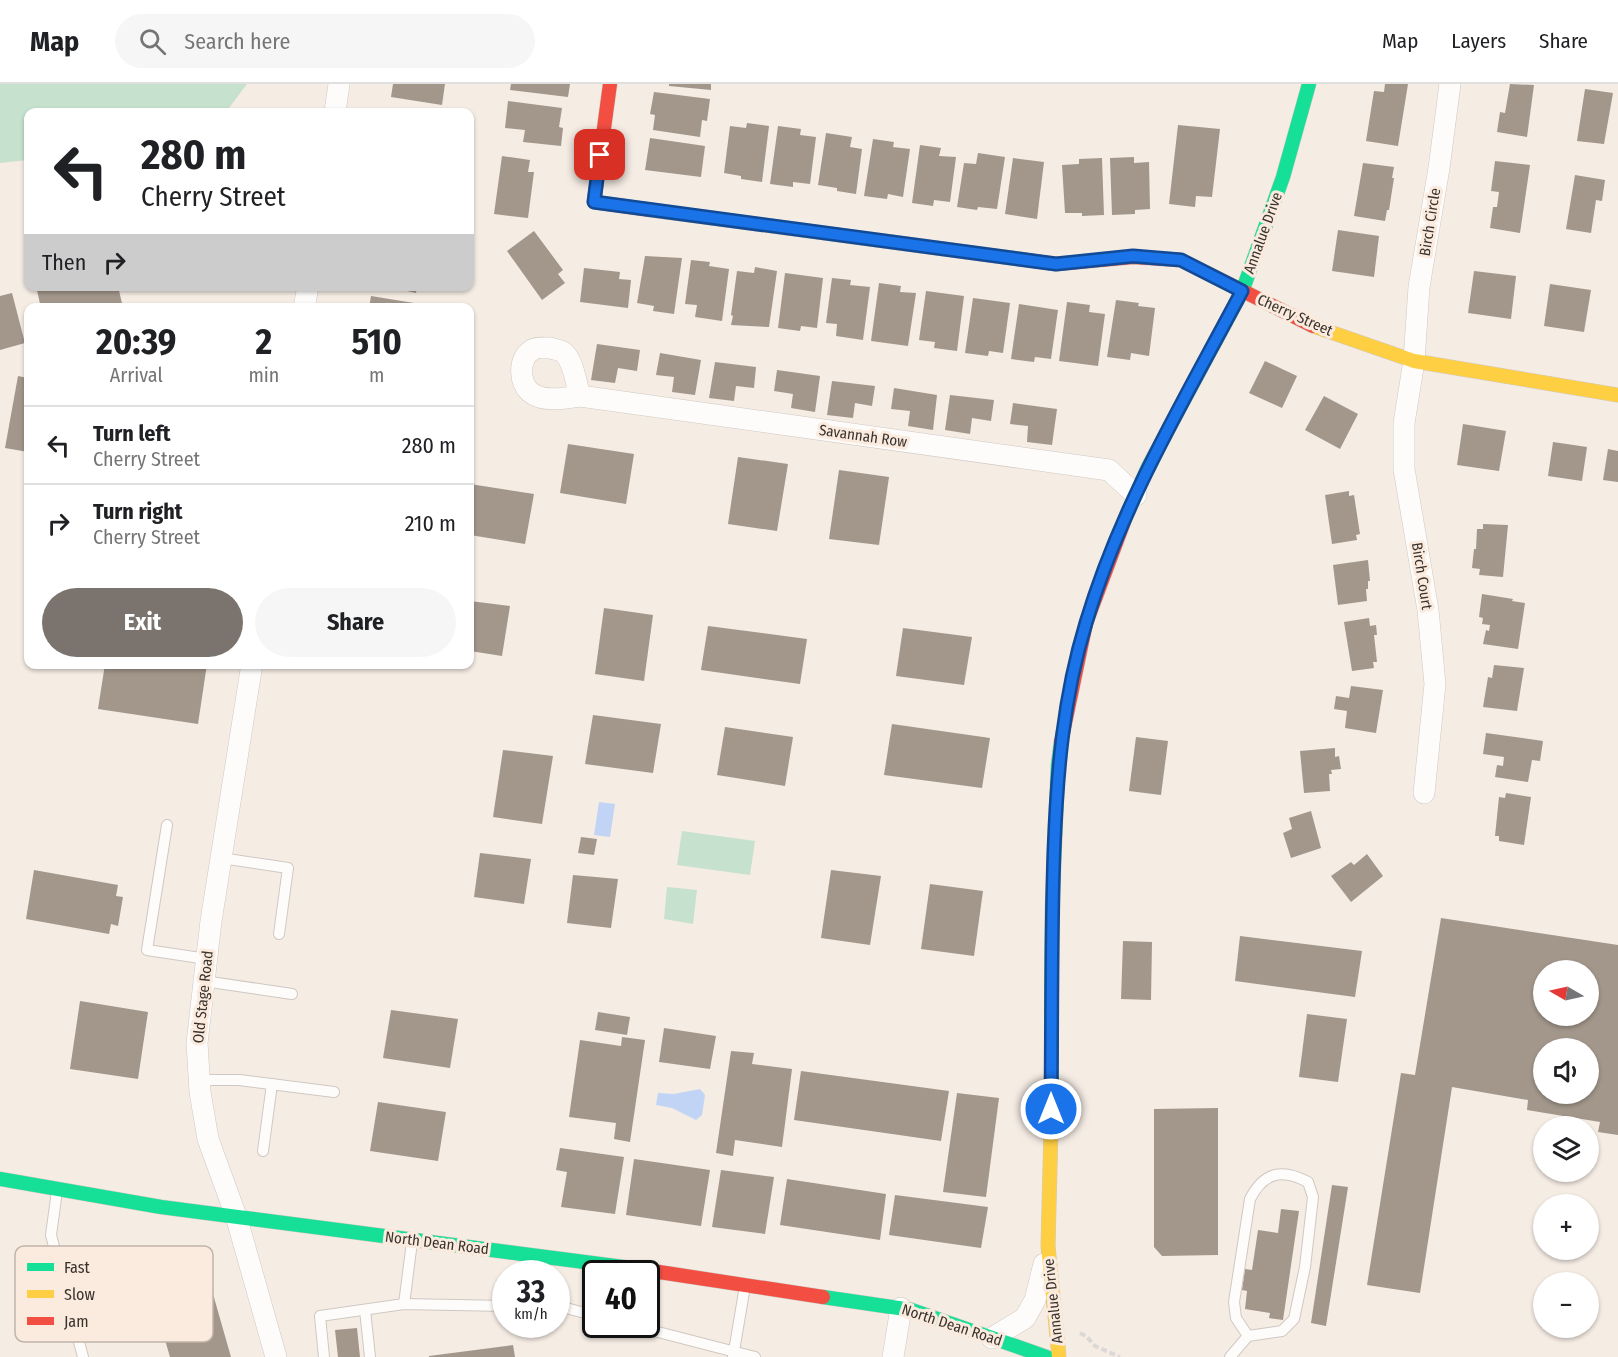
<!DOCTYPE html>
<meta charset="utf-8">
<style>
:root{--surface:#fff;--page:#f6f6f6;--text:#202124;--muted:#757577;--line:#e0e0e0;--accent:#7b746e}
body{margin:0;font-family:"Fira Sans Condensed",sans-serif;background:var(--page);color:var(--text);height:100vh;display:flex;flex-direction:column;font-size:22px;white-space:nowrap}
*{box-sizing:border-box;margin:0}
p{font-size:20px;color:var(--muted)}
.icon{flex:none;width:33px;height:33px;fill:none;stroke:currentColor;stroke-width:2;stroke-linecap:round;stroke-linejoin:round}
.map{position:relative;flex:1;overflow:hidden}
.details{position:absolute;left:24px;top:219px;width:450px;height:366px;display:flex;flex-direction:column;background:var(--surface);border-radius:12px;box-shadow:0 2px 4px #0004}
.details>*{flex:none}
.top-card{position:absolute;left:24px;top:24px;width:450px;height:183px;border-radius:12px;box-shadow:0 2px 4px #0004;background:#fff;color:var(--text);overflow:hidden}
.needle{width:39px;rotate:279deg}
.controls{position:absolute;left:1533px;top:876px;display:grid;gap:12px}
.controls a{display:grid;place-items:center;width:66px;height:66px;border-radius:50%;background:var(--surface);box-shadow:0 2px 4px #0004;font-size:30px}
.speed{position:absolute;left:492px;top:1176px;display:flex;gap:12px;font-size:30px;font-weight:700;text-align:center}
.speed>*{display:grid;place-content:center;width:78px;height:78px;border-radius:50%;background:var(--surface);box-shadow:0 2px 4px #0004;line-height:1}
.speed small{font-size:15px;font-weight:400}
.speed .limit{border:3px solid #111;border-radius:9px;background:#fff;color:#111}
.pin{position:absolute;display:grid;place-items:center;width:51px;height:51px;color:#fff;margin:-26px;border-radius:12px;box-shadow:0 3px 9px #0006}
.me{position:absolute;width:66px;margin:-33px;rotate:0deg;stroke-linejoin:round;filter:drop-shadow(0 0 4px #0008)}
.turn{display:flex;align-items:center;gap:21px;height:126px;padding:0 18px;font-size:27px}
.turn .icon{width:78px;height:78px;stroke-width:2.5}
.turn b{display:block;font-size:42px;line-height:51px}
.then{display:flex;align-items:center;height:57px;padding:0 18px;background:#0003;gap:12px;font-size:22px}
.eta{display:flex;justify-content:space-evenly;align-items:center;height:102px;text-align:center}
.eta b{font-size:36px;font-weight:700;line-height:42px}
.action{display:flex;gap:12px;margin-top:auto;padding:12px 18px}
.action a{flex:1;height:69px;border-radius:36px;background:var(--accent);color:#fff;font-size:24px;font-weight:700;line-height:69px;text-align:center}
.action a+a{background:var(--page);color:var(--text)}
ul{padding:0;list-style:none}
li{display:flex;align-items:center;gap:18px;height:78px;padding:0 18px;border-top:2px solid var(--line)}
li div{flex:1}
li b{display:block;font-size:22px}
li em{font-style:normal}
header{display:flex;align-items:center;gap:36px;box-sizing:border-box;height:84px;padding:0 30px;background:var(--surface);border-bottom:2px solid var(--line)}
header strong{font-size:28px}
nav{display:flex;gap:33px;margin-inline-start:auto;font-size:21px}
.search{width:420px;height:54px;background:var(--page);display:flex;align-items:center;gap:15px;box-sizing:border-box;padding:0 21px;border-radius:33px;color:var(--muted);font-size:22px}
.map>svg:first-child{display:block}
.green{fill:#c7e1cf}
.water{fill:#c2d4f5}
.building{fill:#a3978b;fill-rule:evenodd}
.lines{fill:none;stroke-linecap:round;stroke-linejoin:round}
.lane-casing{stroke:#cfc8c2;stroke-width:12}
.street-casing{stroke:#cfc8c2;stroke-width:22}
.fast-casing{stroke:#cfc8c2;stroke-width:15}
.slow-casing{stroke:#cfc8c2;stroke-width:15}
.jam-casing{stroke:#cfc8c2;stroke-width:15}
.path{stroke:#dcd8d6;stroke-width:4;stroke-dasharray:6 3;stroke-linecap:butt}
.lane{stroke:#fefcfb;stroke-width:10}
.street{stroke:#fefcfb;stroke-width:21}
.fast{stroke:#16e098;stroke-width:14}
.slow{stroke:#ffcf43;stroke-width:14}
.jam{stroke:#f24e42;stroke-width:14}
.route-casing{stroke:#114b97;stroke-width:15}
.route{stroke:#1a73e8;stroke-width:10}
.labels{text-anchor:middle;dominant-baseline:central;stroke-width:6;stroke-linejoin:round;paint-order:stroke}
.street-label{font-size:15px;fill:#39332e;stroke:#fbebde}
.key{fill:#fbebde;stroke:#c1b4a9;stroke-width:1.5}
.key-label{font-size:16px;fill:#39332e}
</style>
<header>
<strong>Map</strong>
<div class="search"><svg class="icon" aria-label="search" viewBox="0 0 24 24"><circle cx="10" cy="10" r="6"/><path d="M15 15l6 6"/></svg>Search here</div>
<nav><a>Map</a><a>Layers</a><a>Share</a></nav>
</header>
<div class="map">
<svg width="1618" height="1273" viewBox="0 0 1618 1273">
<rect width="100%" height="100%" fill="#f5ece4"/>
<g class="green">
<path d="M 0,0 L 247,0 L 226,28 L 28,28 L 28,76 L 0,79 Z"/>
<path d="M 682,747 L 755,757 L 750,791 L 677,781 Z"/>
<path d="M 667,803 L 697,806 L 693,840 L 664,835 Z"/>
</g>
<g class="water">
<path d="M 599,718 L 615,720 L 610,753 L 594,751 Z"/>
<path d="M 700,1005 L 705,1011 L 702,1031 L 696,1036 L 672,1024 L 656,1021 L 658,1009 L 674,1010 Z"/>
</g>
<g class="building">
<path d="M 393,0 L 445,0 L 442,21 L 391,13 Z"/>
<path d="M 511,0 L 570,0 L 568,13 L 510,6 Z"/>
<path d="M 669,0 L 711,0 L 711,6 L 669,2 Z"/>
<path d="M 1385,0 L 1408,0 L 1398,62 L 1366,57 L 1374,7 L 1384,8 Z"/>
<path d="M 1510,0 L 1534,1 L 1527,53 L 1497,48 L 1500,28 L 1505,29 Z"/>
<path d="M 1585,5 L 1613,9 L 1604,60 L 1577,57 Z"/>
<path d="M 654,8 L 710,15 L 707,37 L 702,36 L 700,53 L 653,46 L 655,31 L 650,30 Z"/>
<path d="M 508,17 L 562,24 L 559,43 L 563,44 L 561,62 L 523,58 L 525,46 L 505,44 Z"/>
<path d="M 747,39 L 769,42 L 762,98 L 741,95 L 741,92 L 724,89 L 730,42 L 746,44 Z"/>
<path d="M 1178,41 L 1220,45 L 1212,113 L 1196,112 L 1195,123 L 1169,120 Z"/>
<path d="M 778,42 L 801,45 L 800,51 L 816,53 L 810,100 L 793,98 L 793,103 L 770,100 Z"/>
<path d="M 826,49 L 852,53 L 850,63 L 862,65 L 856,110 L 837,107 L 837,104 L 818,101 Z"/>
<path d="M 650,54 L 705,62 L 701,93 L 645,86 Z"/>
<path d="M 873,55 L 894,58 L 893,63 L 910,65 L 903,113 L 888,110 L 887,115 L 864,112 Z"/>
<path d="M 920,61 L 941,64 L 939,72 L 956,73 L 950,118 L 934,116 L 933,122 L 912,119 Z"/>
<path d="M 978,69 L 1005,73 L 997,125 L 978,123 L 977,126 L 957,123 L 964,79 L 976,80 Z"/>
<path d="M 502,72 L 530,76 L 528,88 L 534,88 L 528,134 L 494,130 Z"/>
<path d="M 1134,73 L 1134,79 L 1149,78 L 1150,125 L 1135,126 L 1135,130 L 1112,131 L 1110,74 Z"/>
<path d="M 1013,74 L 1044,78 L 1037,135 L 1005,130 Z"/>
<path d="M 1102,74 L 1104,131 L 1082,132 L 1082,129 L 1065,129 L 1062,81 L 1079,80 L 1079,75 Z"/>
<path d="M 1495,77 L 1530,81 L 1520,149 L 1490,144 L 1493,123 L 1497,123 L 1499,108 L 1491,107 Z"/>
<path d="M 1363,79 L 1394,83 L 1392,94 L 1394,94 L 1389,126 L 1387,126 L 1385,137 L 1354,132 Z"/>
<path d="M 1575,91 L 1605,96 L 1602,117 L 1596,116 L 1591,149 L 1566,145 Z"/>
<path d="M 1338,146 L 1379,152 L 1374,193 L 1332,187 Z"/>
<path d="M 534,147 L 563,186 L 558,190 L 565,199 L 542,216 L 507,167 Z"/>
<path d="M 645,172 L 682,174 L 674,230 L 653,227 L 654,222 L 637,219 Z"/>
<path d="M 691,176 L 710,178 L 709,182 L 729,185 L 722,237 L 695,233 L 697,221 L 685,220 Z"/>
<path d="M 755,183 L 777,187 L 769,243 L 731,241 L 733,232 L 731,231 L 737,187 L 754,189 Z"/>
<path d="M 584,184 L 620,188 L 619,195 L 631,196 L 628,224 L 580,218 Z"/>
<path d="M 1474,187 L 1516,192 L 1511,235 L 1468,229 Z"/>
<path d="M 785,189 L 823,194 L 817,244 L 801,242 L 800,247 L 778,244 Z"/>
<path d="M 832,194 L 851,196 L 850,201 L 870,203 L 863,256 L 836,252 L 837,240 L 826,239 Z"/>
<path d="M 879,199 L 901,202 L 900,208 L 916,209 L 908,262 L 871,257 Z"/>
<path d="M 1550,200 L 1591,206 L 1584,248 L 1544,242 Z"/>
<path d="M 36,202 L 118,202 L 123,224 L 41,224 Z"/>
<path d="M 384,202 L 417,202 L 416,209 Z"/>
<path d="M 926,207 L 964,212 L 957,267 L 934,264 L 935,258 L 919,256 Z"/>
<path d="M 12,209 L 25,259 L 0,266 L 0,212 Z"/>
<path d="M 371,212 L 414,219 L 414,224 L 369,224 Z"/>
<path d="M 973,214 L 1010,219 L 1003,269 L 989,267 L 988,272 L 965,269 Z"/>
<path d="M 1116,216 L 1139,219 L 1138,222 L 1155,224 L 1149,272 L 1131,269 L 1130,276 L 1107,273 Z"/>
<path d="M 1067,218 L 1090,221 L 1089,228 L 1105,230 L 1098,282 L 1059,277 Z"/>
<path d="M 1019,220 L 1058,226 L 1051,275 L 1035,273 L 1034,278 L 1011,275 Z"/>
<path d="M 597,260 L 640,266 L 637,287 L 618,284 L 615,299 L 591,296 Z"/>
<path d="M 660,269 L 701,276 L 695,311 L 672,308 L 674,293 L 656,291 Z"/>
<path d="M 1265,277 L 1297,292 L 1282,324 L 1249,309 Z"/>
<path d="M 715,278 L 756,283 L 754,304 L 736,302 L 734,317 L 709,314 Z"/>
<path d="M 777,286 L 820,292 L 815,328 L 791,324 L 793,310 L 774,307 Z"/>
<path d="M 18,292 L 28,294 L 28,368 L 5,364 Z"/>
<path d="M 832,297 L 875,302 L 872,322 L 855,319 L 853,334 L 827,331 Z"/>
<path d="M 894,304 L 937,311 L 933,346 L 908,342 L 910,327 L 891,325 Z"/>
<path d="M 950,311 L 994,316 L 991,337 L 972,334 L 970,350 L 945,346 Z"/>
<path d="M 1324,312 L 1358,330 L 1340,365 L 1305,346 Z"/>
<path d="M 1013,319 L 1057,325 L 1052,361 L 1027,358 L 1028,342 L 1010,340 Z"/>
<path d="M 1463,340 L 1506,347 L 1499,387 L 1457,381 Z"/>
<path d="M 1553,358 L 1587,363 L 1582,397 L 1548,392 Z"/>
<path d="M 568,360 L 634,370 L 626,420 L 560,409 Z"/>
<path d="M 1608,365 L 1618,367 L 1618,398 L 1603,396 Z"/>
<path d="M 738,373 L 788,380 L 777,447 L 728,440 Z"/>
<path d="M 839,386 L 889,393 L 879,461 L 829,455 Z"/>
<path d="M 470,400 L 534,410 L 525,460 L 470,451 Z"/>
<path d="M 1349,407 L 1349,412 L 1354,411 L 1360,450 L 1356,451 L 1357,456 L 1332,460 L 1325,411 Z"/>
<path d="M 1483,440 L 1508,441 L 1503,493 L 1479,491 L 1480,485 L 1472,484 L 1474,465 L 1476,465 L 1477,445 L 1483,445 Z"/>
<path d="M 1368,476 L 1370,497 L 1368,497 L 1368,505 L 1366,505 L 1367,517 L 1338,521 L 1333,481 Z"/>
<path d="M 1482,510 L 1513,515 L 1512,517 L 1525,519 L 1518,565 L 1483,560 L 1486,546 L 1489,547 L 1490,541 L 1482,540 L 1483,534 L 1479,533 Z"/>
<path d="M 470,517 L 510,522 L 502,572 L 470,567 Z"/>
<path d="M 604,524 L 653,531 L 644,597 L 595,590 Z"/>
<path d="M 1369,534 L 1370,542 L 1376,541 L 1377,551 L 1374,551 L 1377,578 L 1373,578 L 1374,584 L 1352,587 L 1344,538 Z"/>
<path d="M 708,542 L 807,555 L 800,600 L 701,586 Z"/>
<path d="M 903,544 L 972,553 L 964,601 L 896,592 Z"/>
<path d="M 105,580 L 207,580 L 198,640 L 98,625 Z"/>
<path d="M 1494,581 L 1524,584 L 1517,627 L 1483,623 L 1488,593 L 1492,594 Z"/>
<path d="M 1351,602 L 1383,606 L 1376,649 L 1345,644 L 1347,627 L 1334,625 L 1336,612 L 1349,614 Z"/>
<path d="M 593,631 L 661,640 L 653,689 L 585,680 Z"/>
<path d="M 892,640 L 990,654 L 982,704 L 884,691 Z"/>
<path d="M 725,643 L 793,653 L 785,702 L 717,691 Z"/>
<path d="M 1486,649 L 1543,657 L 1540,677 L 1532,676 L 1528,698 L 1495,693 L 1497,681 L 1503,682 L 1504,673 L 1483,670 Z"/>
<path d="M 1136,653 L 1168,657 L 1161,711 L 1129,707 Z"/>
<path d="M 1335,664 L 1335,673 L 1339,672 L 1341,685 L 1331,686 L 1332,690 L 1329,690 L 1330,707 L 1304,709 L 1300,667 Z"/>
<path d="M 503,666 L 553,672 L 542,740 L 493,733 Z"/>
<path d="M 1506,709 L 1531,713 L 1524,761 L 1499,757 L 1499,752 L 1495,752 L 1499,713 L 1505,714 Z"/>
<path d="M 1311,727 L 1321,764 L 1291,774 L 1283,749 L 1292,745 L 1289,734 Z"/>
<path d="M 581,753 L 597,755 L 594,771 L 578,769 Z"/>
<path d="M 480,769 L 531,775 L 524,820 L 474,813 Z"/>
<path d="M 1367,770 L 1383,792 L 1351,818 L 1331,792 L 1351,778 L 1354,781 Z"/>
<path d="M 34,786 L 118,801 L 116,812 L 123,813 L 118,842 L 111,840 L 109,850 L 26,835 Z"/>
<path d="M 831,786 L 881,792 L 870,861 L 821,854 Z"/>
<path d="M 573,791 L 618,795 L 611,844 L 567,839 Z"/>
<path d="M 930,800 L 983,807 L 974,872 L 921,865 Z"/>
<path d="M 1441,834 L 1618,861 L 1618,1051 L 1598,1048 L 1600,1038 L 1527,1026 L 1528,1016 L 1452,1003 L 1420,1209 L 1367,1201 L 1401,989 L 1415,991 ZM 1544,886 L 1588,886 L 1588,932 L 1544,932 ZM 1544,964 L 1588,964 L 1588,1010 L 1544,1010 Z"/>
<path d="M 1240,852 L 1362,867 L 1355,913 L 1235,897 Z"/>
<path d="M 1123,857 L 1152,858 L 1151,916 L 1121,915 Z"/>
<path d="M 80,917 L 148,928 L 138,995 L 70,985 Z"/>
<path d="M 391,926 L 458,935 L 450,984 L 383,974 Z"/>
<path d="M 598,928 L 630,933 L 627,951 L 595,946 Z"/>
<path d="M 1307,930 L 1347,935 L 1338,998 L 1299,993 Z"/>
<path d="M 664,944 L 716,952 L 710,985 L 659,978 Z"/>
<path d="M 622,953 L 645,956 L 630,1058 L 614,1055 L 616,1039 L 569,1033 L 580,956 L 621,962 Z"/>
<path d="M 731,967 L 754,969 L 752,980 L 792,985 L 782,1063 L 735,1056 L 733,1072 L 716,1069 Z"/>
<path d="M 801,987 L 949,1007 L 941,1057 L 794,1036 Z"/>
<path d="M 957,1009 L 999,1014 L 986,1113 L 943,1108 Z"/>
<path d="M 378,1018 L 446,1028 L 438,1077 L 370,1067 Z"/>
<path d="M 1218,1024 L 1218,1171 L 1162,1172 L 1154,1163 L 1154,1025 Z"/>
<path d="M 560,1064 L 624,1073 L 615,1130 L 561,1123 L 567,1088 L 556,1086 Z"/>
<path d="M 634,1075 L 710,1086 L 701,1142 L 626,1131 Z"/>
<path d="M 721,1086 L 774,1093 L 765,1150 L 712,1143 Z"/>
<path d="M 787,1095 L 886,1110 L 880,1156 L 780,1141 Z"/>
<path d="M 1332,1101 L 1348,1103 L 1326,1242 L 1311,1239 Z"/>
<path d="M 895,1111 L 988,1123 L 981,1164 L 889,1151 Z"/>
<path d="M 1281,1125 L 1299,1127 L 1283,1236 L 1269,1234 L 1270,1229 L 1245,1225 L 1247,1207 L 1242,1206 L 1245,1185 L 1252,1186 L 1258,1146 L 1278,1149 Z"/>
<path d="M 195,1186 L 202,1213 L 213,1210 L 231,1273 L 170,1273 L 156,1225 L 167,1222 L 159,1196 Z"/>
<path d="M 357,1244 L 360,1273 L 338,1273 L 335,1246 Z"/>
<path d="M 513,1261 L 515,1273 L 429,1273 L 429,1272 Z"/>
</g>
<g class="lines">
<g class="lane-casing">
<g id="lane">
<path d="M 167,741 L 147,866 L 207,875"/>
<path d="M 221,774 L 288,784 L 279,850"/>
<path d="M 204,897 L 292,910"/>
<path d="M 199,996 L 239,996 L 334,1008"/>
<path d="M 263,1067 L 272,1000"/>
<path d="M 57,1107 L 51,1151 L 83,1273"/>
<path d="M 404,1220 L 412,1158"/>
<path d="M 556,1224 L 566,1224 L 596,1232"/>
<path d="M 365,1226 L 370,1273"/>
<path d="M 627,1240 L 755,1273"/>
<path d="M 324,1273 L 320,1232 L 404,1220 L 506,1222"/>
<path d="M 733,1273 L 745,1202"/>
<path d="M 1230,1273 L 1248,1252 L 1282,1247 L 1294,1235 L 1305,1183 L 1313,1113 L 1308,1098 C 1282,1084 1264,1088 1250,1115 L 1234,1218 L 1236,1234 L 1248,1252"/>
</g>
</g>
<g class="street-casing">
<g id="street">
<path d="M 335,28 L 339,0"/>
<path d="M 304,224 L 308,202"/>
<path d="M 580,312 C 576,300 574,277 563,268 C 560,266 554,265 550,264 C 545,264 536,263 532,266 C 518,275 519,298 530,308 C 543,319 565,314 580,312 L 1109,386 L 1136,411"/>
<path d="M 252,580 L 211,837 L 197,959 L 200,1008 L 208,1055 L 236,1132 L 276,1273"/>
<path d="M 1424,709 L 1435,600 L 1428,526 L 1404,385 L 1404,339 L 1414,277 L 1419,203 L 1439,84 L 1450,0"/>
<path d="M 992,1254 L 1025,1234 L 1035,1216 L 1044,1180"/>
<path d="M 893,1273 L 901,1224"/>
</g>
</g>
<g class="fast-casing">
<g id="fast">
<path d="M 1125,435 L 1148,383 L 1242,208 L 1283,93 L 1309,0"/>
<path d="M 1051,1044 L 1052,827 L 1058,681 L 1061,658"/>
<path d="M 0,1095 L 161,1123 L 646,1186"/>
<path d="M 823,1213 L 912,1226 L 1047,1273"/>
</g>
</g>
<g class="slow-casing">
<g id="slow">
<path d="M 651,126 L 1019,175"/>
<path d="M 1313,242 L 1414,277 L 1618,311"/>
<path d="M 1051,1044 L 1048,1162 L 1059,1273"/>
</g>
</g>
<g class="jam-casing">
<g id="jam">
<path d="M 610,0 L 594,118 L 651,126"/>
<path d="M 1019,175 L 1056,180 L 1133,173 L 1181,176 L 1313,242"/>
<path d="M 1061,658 L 1086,539 L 1125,435"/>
<path d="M 646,1186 L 823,1213"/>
</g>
</g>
<path class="path" d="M 1080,1249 L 1086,1252 L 1095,1262 L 1120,1273"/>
<use href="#lane" class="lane"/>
<use href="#street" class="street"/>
<use href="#fast" class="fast"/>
<use href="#slow" class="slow"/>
<use href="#jam" class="jam"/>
</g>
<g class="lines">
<g class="route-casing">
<path id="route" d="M 600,71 L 594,118 L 1056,180 L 1133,172 L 1181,176 L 1242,207 C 1185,315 1121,421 1086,539 C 1063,614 1057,689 1054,767 C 1051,853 1052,939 1051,1025"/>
</g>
<use href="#route" class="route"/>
</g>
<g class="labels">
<g class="street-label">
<text transform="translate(1430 138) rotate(-81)">Birch Circle</text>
<text transform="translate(1263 149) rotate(-70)">Annalue Drive</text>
<text transform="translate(1295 231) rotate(24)">Cherry Street</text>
<text transform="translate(863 352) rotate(8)">Savannah Row</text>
<text transform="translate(1422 492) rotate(81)">Birch Court</text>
<text transform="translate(203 913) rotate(-84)">Old Stage Road</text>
<text transform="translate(437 1159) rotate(7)">North Dean Road</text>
<text transform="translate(1053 1217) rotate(-96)">Annalue Drive</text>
<text transform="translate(952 1241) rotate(18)">North Dean Road</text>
</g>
</g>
<rect x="15" y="1162" width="198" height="96" rx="9" class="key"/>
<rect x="27" y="1179" width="27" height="8" fill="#16e098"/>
<rect x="27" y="1206" width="27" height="8" fill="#ffcf43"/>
<rect x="27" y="1233" width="27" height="8" fill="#f24e42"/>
<g class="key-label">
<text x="64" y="1189">Fast</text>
<text x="64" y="1216">Slow</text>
<text x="64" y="1243">Jam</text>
</g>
</svg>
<div class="controls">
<a><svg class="needle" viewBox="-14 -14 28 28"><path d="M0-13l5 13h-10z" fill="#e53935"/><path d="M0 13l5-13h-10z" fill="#757577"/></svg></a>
<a><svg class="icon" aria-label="sound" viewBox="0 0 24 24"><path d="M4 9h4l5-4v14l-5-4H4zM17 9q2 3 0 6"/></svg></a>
<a><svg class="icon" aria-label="layers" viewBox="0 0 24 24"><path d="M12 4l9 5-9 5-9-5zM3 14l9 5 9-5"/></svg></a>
<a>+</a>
<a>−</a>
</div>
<div class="speed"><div>33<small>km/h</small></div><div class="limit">40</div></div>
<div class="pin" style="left:600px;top:71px;background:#d93025"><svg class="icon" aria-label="arrive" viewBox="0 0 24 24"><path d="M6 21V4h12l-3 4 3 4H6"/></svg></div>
<svg class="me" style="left:1051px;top:1025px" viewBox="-20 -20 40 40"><circle r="17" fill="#1a73e8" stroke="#fff" stroke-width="3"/><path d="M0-11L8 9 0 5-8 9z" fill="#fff"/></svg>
<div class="top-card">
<div class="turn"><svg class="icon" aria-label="left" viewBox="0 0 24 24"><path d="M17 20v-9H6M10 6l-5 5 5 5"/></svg><div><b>280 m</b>Cherry Street</div></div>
<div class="then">Then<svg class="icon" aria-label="right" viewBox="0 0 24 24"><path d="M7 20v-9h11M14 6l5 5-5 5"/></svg></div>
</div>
<section class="details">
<div class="eta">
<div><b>20:39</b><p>Arrival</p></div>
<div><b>2</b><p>min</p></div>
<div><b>510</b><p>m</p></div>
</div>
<ul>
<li><svg class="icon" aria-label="left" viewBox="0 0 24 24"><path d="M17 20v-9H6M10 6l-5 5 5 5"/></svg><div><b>Turn left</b><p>Cherry Street</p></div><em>280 m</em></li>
<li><svg class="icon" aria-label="right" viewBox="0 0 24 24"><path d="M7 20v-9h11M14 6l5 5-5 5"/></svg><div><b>Turn right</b><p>Cherry Street</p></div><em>210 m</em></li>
</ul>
<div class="action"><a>Exit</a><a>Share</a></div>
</section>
</div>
